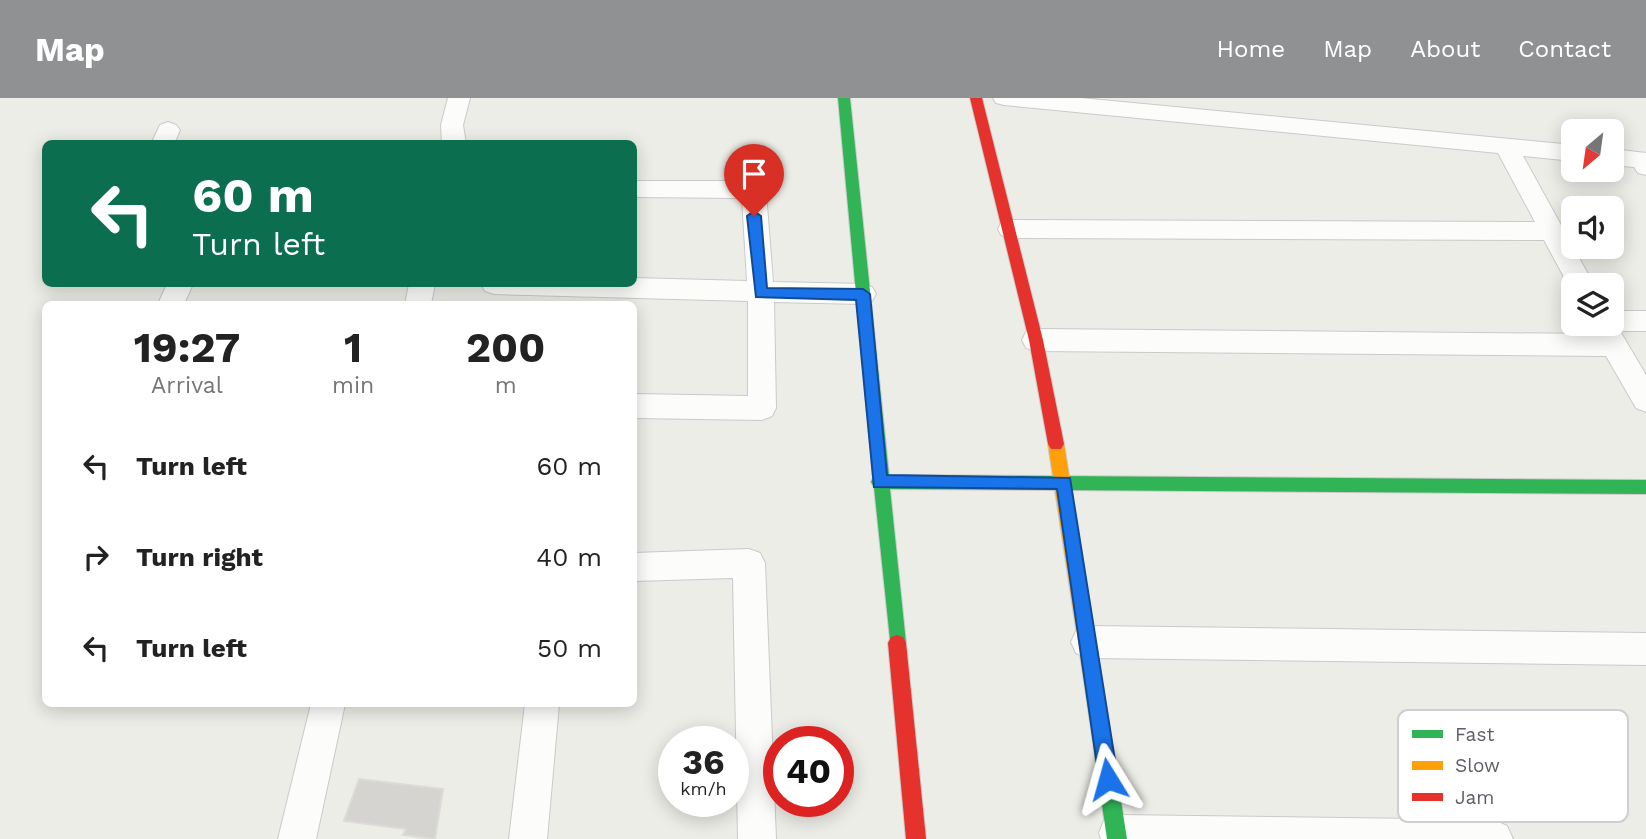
<!DOCTYPE html>
<style>
:root{--surface:#fff;--page:#f6f6f6;--text:#222;--muted:#767676;--accent:#8f9193}
body{margin:0;font-family:"Work Sans",sans-serif;background:var(--page);color:var(--text);height:100vh;display:flex;flex-direction:column;font-size:26px;white-space:nowrap}
*{box-sizing:border-box;margin:0}
p{font-size:23px;color:var(--muted)}
.icon{flex:none;width:38px;height:38px;fill:none;stroke:currentColor;stroke-width:2;stroke-linecap:round;stroke-linejoin:round}
.map{position:relative;flex:1;overflow:hidden}
.drawer{position:absolute;left:42px;top:203px;width:595px;height:406px;display:flex;flex-direction:column;background:var(--surface);border-radius:10px;box-shadow:0 4px 18px #0003}
.drawer>*{flex:none}
.guide{position:absolute;left:42px;top:42px;width:595px;height:147px;border-radius:10px;box-shadow:0 4px 18px #0003;background:#0b6e4f;color:#fff;overflow:hidden}
.needle{width:46px;rotate:209deg}
.fabs{position:absolute;left:1561px;top:21px;display:grid;gap:14px}
.fabs a{display:grid;place-items:center;width:63px;height:63px;border-radius:10px;background:var(--surface);box-shadow:0 4px 18px #0003;font-size:35px}
.speed{position:absolute;left:658px;top:628px;display:flex;gap:14px;font-size:35px;font-weight:700;text-align:center}
.speed>*{display:grid;place-content:center;width:91px;height:91px;border-radius:50%;background:var(--surface);box-shadow:0 4px 18px #0003;line-height:1}
.speed small{font-size:18px;font-weight:400}
.speed .limit{border:10px solid #d22;background:#fff;color:#111}
.pin{position:absolute;display:grid;place-items:center;width:60px;height:60px;color:#fff;margin:-72px -30px;border-radius:50% 50% 50% 0;rotate:-45deg;box-shadow:0 0 7px #0007}
.pin .icon{rotate:45deg}
.me{position:absolute;width:77px;margin:-38px;rotate:352deg;stroke-linejoin:round;filter:drop-shadow(0 0 5px #0008)}
.turn{display:flex;align-items:center;gap:24px;height:147px;padding:0 35px;font-size:32px}
.turn .icon{width:91px;height:91px;stroke-width:2.5}
.turn b{display:block;font-size:49px;line-height:60px}
.eta{display:flex;justify-content:space-evenly;align-items:center;height:119px;text-align:center}
.eta b{font-size:42px;font-weight:700;line-height:49px}
ul{padding:0;list-style:none}
li{display:flex;align-items:center;gap:21px;height:91px;padding:0 35px}
li div{flex:1}
li b{display:block;font-size:26px}
li em{font-style:normal}
header{display:flex;align-items:center;gap:42px;box-sizing:border-box;height:98px;padding:0 35px;background:var(--accent);color:#fff}
header strong{font-size:33px}
nav{display:flex;gap:38px;margin-inline-start:auto;font-size:24px}
.map>svg:first-child{display:block}
.building{fill:#d5d4d1;stroke:#dcdbd6;stroke-width:2}
.lines{fill:none;stroke-linecap:round;stroke-linejoin:round}
.street-casing{stroke:#c9cbc9;stroke-width:2}
.fast-casing{stroke:#cacbca;stroke-width:2}
.slow-casing{stroke:#cacbca;stroke-width:2}
.jam-casing{stroke:#cacbca;stroke-width:2}
.street{fill:#fcfcfb;fill-rule:evenodd}
.fast{fill:#30b455;fill-rule:evenodd}
.slow{fill:#ff9f0a;fill-rule:evenodd}
.jam{fill:#e5322d;fill-rule:evenodd}
.route{fill:#1a73e8;stroke:#114b97;stroke-width:2}
.key{fill:#fff;stroke:#cecfd1;stroke-width:2}
.key-label{font-size:19px;fill:#5c5f66}
</style>
<header>
<strong>Map</strong>
<nav><a>Home</a><a>Map</a><a>About</a><a>Contact</a></nav>
</header>
<div class="map">
<svg width="1646" height="741" viewBox="0 0 1646 741">
<rect width="100%" height="100%" fill="#edede7"/>
<path class="building" d="M 359,681 L 443,691 L 435,741 L 403,737 L 406,731 L 344,723 Z"/>
<g class="lines">
<g class="street-casing">
<g id="street">
<path d="M 448,0 L 470,0 L 463,27 L 466,46 L 442,46 L 441,27 Z"/>
<path d="M 993,0 L 1081,0 L 1573,47 L 1573,63 L 1523,58 L 1594,187 L 1573,187 L 1572,194 L 1544,142 L 1010,140 L 1001,137 L 998,131 L 1001,125 L 1010,122 L 1535,124 L 1498,55 L 1004,7 L 996,5 Z"/>
<path d="M 168,24 L 176,27 L 180,32 L 174,46 L 151,46 L 160,27 Z"/>
<path d="M 751,48 L 759,50 L 763,56 L 773,184 L 863,186 L 872,189 L 876,196 L 872,203 L 863,206 L 774,204 L 776,310 L 772,318 L 762,322 L 634,320 L 634,296 L 748,298 L 748,203 L 494,196 L 485,193 L 481,186 L 634,186 L 634,180 L 747,183 L 742,100 L 634,99 L 634,83 L 741,83 L 739,56 L 743,50 Z"/>
<path d="M 1612,51 L 1646,55 L 1646,77 L 1638,75 L 1634,69 L 1612,67 Z"/>
<path d="M 167,186 L 193,186 L 184,206 L 158,206 Z"/>
<path d="M 409,186 L 435,186 L 431,206 L 405,206 Z"/>
<path d="M 1612,213 L 1646,213 L 1646,233 L 1620,233 L 1646,277 L 1646,314 L 1636,310 L 1606,258 L 1036,253 L 1026,250 L 1022,242 L 1026,234 L 1036,231 L 1594,236 L 1589,226 L 1612,226 Z"/>
<path d="M 749,451 L 760,455 L 765,465 L 776,741 L 738,741 L 733,480 L 634,483 L 634,455 Z"/>
<path d="M 1088,528 L 1646,535 L 1646,567 L 1088,560 L 1076,555 L 1071,544 L 1076,533 Z"/>
<path d="M 311,606 L 345,606 L 316,741 L 278,741 Z"/>
<path d="M 525,606 L 559,606 L 547,741 L 509,741 Z"/>
<path d="M 1117,717 L 1494,722 L 1507,728 L 1513,741 L 1101,741 L 1099,735 L 1104,722 Z"/>
</g>
</g>
<g class="fast-casing">
<g id="fast">
<path d="M 838,0 L 850,0 L 889,377 L 1646,382 L 1646,396 L 890,391 L 906,545 L 903,551 L 897,553 L 891,551 L 874,389 L 871,384 L 873,380 Z"/>
<path d="M 1095,587 L 1101,590 L 1104,596 L 1127,741 L 1107,741 L 1086,596 L 1089,590 Z"/>
</g>
</g>
<g class="slow-casing">
<path id="slow" d="M 1056,339 L 1061,341 L 1064,346 L 1104,596 L 1101,602 L 1095,605 L 1089,602 L 1086,596 L 1048,346 L 1051,341 Z"/>
</g>
<g class="jam-casing">
<g id="jam">
<path d="M 970,0 L 982,0 L 1043,242 L 1064,346 L 1061,351 L 1051,351 L 1048,346 L 1029,242 Z"/>
<path d="M 897,537 L 903,539 L 906,545 L 926,741 L 906,741 L 888,545 L 891,539 Z"/>
</g>
</g>
<use href="#street" class="street"/>
<use href="#fast" class="fast"/>
<use href="#slow" class="slow"/>
<use href="#jam" class="jam"/>
</g>
<path class="route" d="M 754,113 L 761,118 L 767,190 L 863,191 L 870,196 L 887,377 L 1070,380 L 1118,681 L 1115,688 L 1108,690 L 1101,688 L 1099,681 L 1057,391 L 874,389 L 856,202 L 756,199 L 747,118 Z"/>
<rect x="1398" y="612" width="230" height="112" rx="10" class="key"/>
<rect x="1412" y="632" width="31" height="8" fill="#30b455"/>
<rect x="1412" y="663" width="31" height="9" fill="#ff9f0a"/>
<rect x="1412" y="695" width="31" height="8" fill="#e5322d"/>
<g class="key-label">
<text x="1455" y="643">Fast</text>
<text x="1455" y="674">Slow</text>
<text x="1455" y="706">Jam</text>
</g>
</svg>
<div class="fabs">
<a><svg class="needle" viewBox="-14 -14 28 28"><path d="M0-13l5 13h-10z" fill="#e53935"/><path d="M0 13l5-13h-10z" fill="#767676"/></svg></a>
<a><svg class="icon" aria-label="sound" viewBox="0 0 24 24"><path d="M4 9h4l5-4v14l-5-4H4zM17 9q2 3 0 6"/></svg></a>
<a><svg class="icon" aria-label="layers" viewBox="0 0 24 24"><path d="M12 4l9 5-9 5-9-5zM3 14l9 5 9-5"/></svg></a>
</div>
<div class="speed"><div>36<small>km/h</small></div><div class="limit">40</div></div>
<div class="pin" style="left:754px;top:118px;background:#d93025"><svg class="icon" aria-label="arrive" viewBox="0 0 24 24"><path d="M6 21V4h12l-3 4 3 4H6"/></svg></div>
<svg class="me" style="left:1108px;top:681px" viewBox="-20 -20 40 40"><path d="M0-17L14 15 0 8-14 15z" fill="#1a73e8" stroke="#fff" stroke-width="4"/></svg>
<div class="guide">
<div class="turn"><svg class="icon" aria-label="left" viewBox="0 0 24 24"><path d="M17 20v-9H6M10 6l-5 5 5 5"/></svg><div><b>60 m</b>Turn left</div></div>
</div>
<section class="drawer">
<div class="eta">
<div><b>19:27</b><p>Arrival</p></div>
<div><b>1</b><p>min</p></div>
<div><b>200</b><p>m</p></div>
</div>
<ul>
<li><svg class="icon" aria-label="left" viewBox="0 0 24 24"><path d="M17 20v-9H6M10 6l-5 5 5 5"/></svg><div><b>Turn left</b></div><em>60 m</em></li>
<li><svg class="icon" aria-label="right" viewBox="0 0 24 24"><path d="M7 20v-9h11M14 6l5 5-5 5"/></svg><div><b>Turn right</b></div><em>40 m</em></li>
<li><svg class="icon" aria-label="left" viewBox="0 0 24 24"><path d="M17 20v-9H6M10 6l-5 5 5 5"/></svg><div><b>Turn left</b></div><em>50 m</em></li>
</ul>
</section>
</div>
